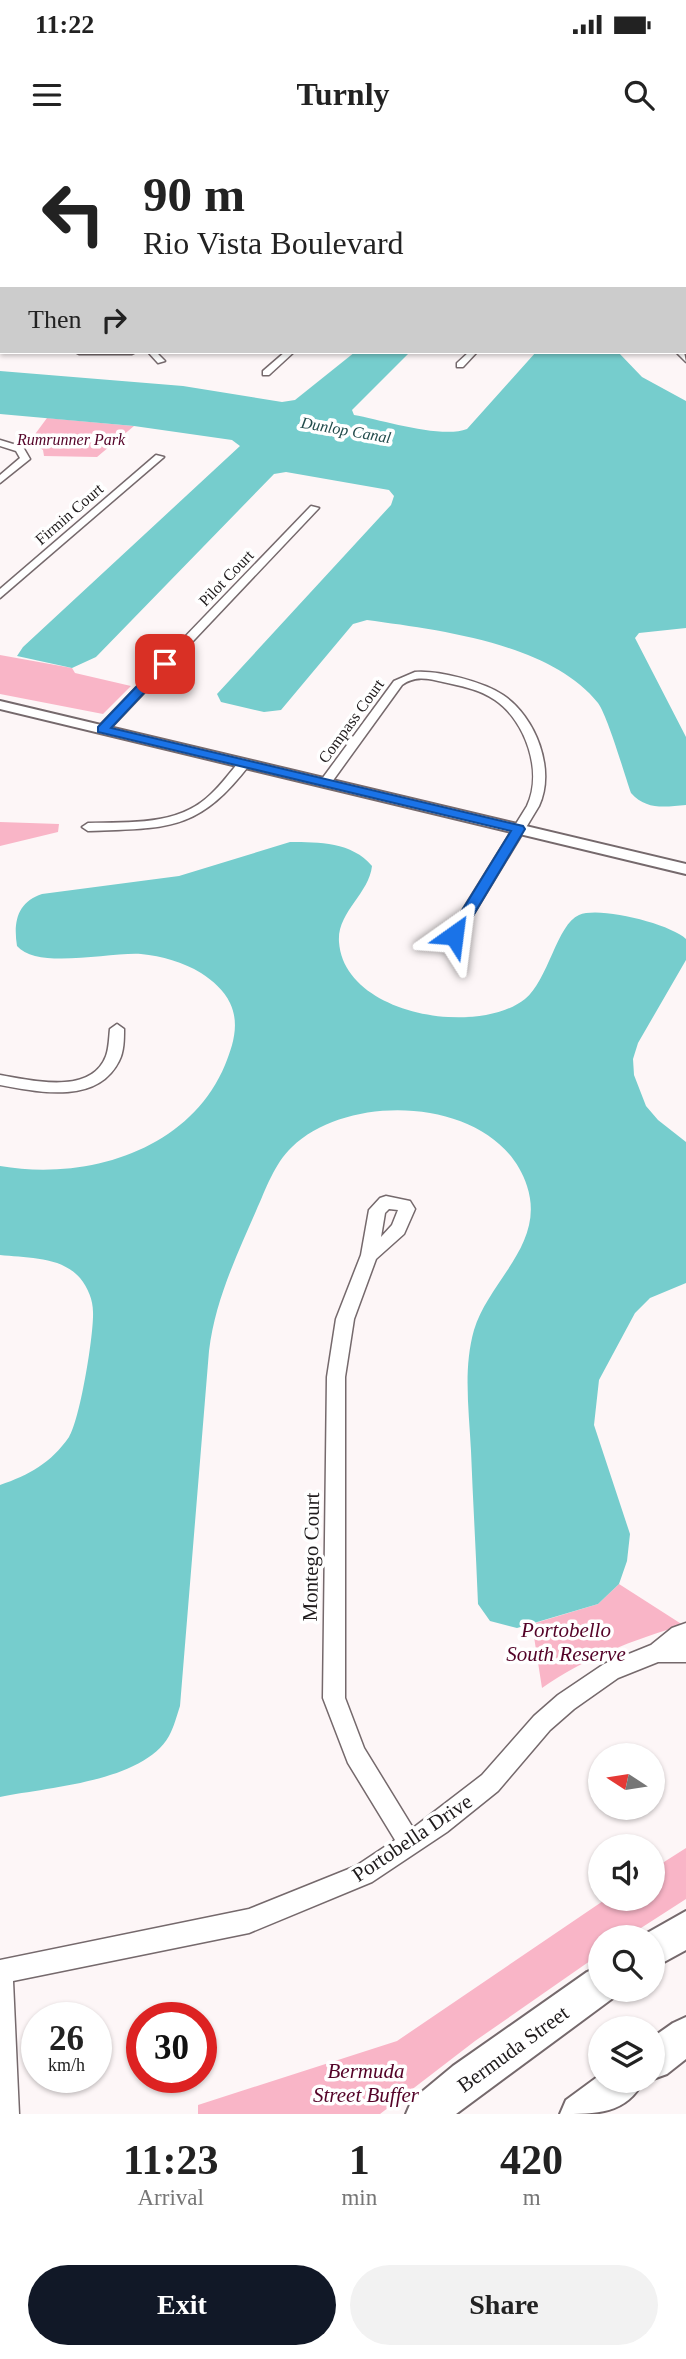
<!DOCTYPE html>
<style>
:root{--surface:#fff;--page:#f2f2f2;--text:#222;--muted:#767676;--accent:#111827}
body{margin:0;font-family:Georgia,serif;background:var(--page);color:var(--text);height:100vh;display:flex;flex-direction:column;font-size:26px;white-space:nowrap}
*{box-sizing:border-box;margin:0}
p{font-size:23px;color:var(--muted)}
.icon{flex:none;width:38px;height:38px;fill:none;stroke:currentColor;stroke-width:2;stroke-linecap:round;stroke-linejoin:round}
.map{position:relative;height:1974px;overflow:hidden}
.sheet{display:flex;flex-direction:column;background:var(--surface);flex:1}
.sheet>*{flex:none}
.top-card{position:absolute;left:0px;top:0px;width:686px;height:214px;box-shadow:0 2px 5px #0004;background:#fff;color:var(--text);overflow:hidden}
.needle{width:46px;rotate:282deg}
.fabs{position:absolute;left:588px;top:1603px;display:grid;gap:14px}
.fabs a{display:grid;place-items:center;width:77px;height:77px;border-radius:50%;background:var(--surface);box-shadow:0 2px 5px #0004;font-size:35px}
.speed{position:absolute;left:21px;top:1862px;display:flex;gap:14px;font-size:35px;font-weight:700;text-align:center}
.speed>*{display:grid;place-content:center;width:91px;height:91px;border-radius:50%;background:var(--surface);box-shadow:0 2px 5px #0004;line-height:1}
.speed small{font-size:18px;font-weight:400}
.speed .limit{border:10px solid #d22;background:#fff;color:#111}
.pin{position:absolute;display:grid;place-items:center;width:60px;height:60px;color:#fff;margin:-30px;border-radius:14px;box-shadow:0 4px 10px #0006}
.me{position:absolute;width:77px;margin:-38px;rotate:31deg;stroke-linejoin:round;filter:drop-shadow(0 0 5px #0008)}
.turn{display:flex;align-items:center;gap:24px;height:147px;padding:0 28px;font-size:32px}
.turn .icon{width:91px;height:91px;stroke-width:2.5}
.turn b{display:block;font-size:49px;line-height:60px}
.then{display:flex;align-items:center;height:66px;padding:0 28px;background:#0003;gap:14px;font-size:26px}
.eta{display:flex;justify-content:space-evenly;align-items:center;height:119px;text-align:center}
.eta b{font-size:42px;font-weight:800;line-height:49px}
.primary-button{display:flex;gap:14px;margin-top:auto;padding:14px 28px}
.primary-button a{flex:1;height:80px;border-radius:42px;background:var(--accent);color:#fff;font-size:28px;font-weight:800;line-height:80px;text-align:center}
.primary-button a+a{background:var(--page);color:var(--text)}
.status{display:flex;justify-content:space-between;align-items:center;height:49px;padding:0 35px;background:var(--surface);direction:ltr}
.status svg{height:19px;fill:currentColor}
header{display:flex;justify-content:space-between;align-items:center;height:91px;padding:0 28px;background:var(--surface);font-size:32px;font-weight:800}
.map>svg:first-child{display:block}
.green{fill:#f9b5c7}
.water{fill:#76cdcd}
.lines{fill:none;stroke-linecap:round;stroke-linejoin:round}
.minor-casing{stroke:#75696c;stroke-width:3}
.tertiary-casing{stroke:#75696c;stroke-width:4}
.secondary-casing{stroke:#75696c;stroke-width:3}
.primary-casing{stroke:#75696c;stroke-width:4}
.minor{fill:#fff;fill-rule:evenodd}
.tertiary{fill:#fff;fill-rule:evenodd}
.secondary{fill:#fff;fill-rule:evenodd}
.primary{fill:#fff;fill-rule:evenodd}
.route{fill:#1a73e8;stroke:#114b97;stroke-width:2}
.labels{text-anchor:middle;dominant-baseline:central;stroke-width:7;stroke-linejoin:round;paint-order:stroke}
.far-water-label{font-size:16px;font-style:italic;fill:#224b4b;stroke:#fff}
.far-park-label{font-size:16px;font-style:italic;fill:#540328;stroke:#fff}
.far-street-label{font-size:16px;fill:#1f1b1c;stroke:#fff}
.near-street-label{font-size:21px;fill:#1f1b1c;stroke:#fff}
.near-park-label{font-size:21px;font-style:italic;fill:#540328;stroke:#fff}
</style>
<div class="status"><b>11:22</b><svg viewBox="0 0 49 12"><path d="M0 12V9h3v3zM5 12V6h3v6zM10 12V3h3v9zM15 12V0h3v12zM26 1h20v11H26zM47 4h2v5h-2z"/></svg></div>
<header><svg class="icon" aria-label="menu" viewBox="0 0 24 24"><path d="M4 6h16M4 12h16M4 18h16"/></svg>Turnly<svg class="icon" aria-label="search" viewBox="0 0 24 24"><circle cx="10" cy="10" r="6"/><path d="M15 15l6 6"/></svg></header>
<div class="map">
<svg width="686" height="1974" viewBox="0 0 686 1974">
<rect width="100%" height="100%" fill="#fdf6f7"/>
<g class="green">
<path d="M 47,278 L 134,286 L 97,317 L 44,316 L 43,310 L 30,301 Z"/>
<path d="M 0,515 L 72,528 L 75,533 L 131,546 L 103,574 L 0,554 Z"/>
<path d="M 0,682 L 59,684 L 58,692 L 0,706 Z"/>
<path d="M 619,1444 L 683,1485 C 633,1500 585,1518 542,1548 L 532,1484 L 598,1464 Z"/>
<path d="M 686,1708 L 686,1759 L 627,1797 L 600,1797 L 600,1814 L 475,1901 L 380,1974 L 198,1974 L 198,1965 L 397,1901 L 606,1759 L 653,1759 L 653,1729 Z"/>
</g>
<g class="water">
<path d="M 355,212 L 410,212 L 352,270 L 354,275 C 382,280 442,299 467,289 L 536,212 L 618,212 L 642,237 L 686,261 L 686,488 L 639,493 L 635,498 L 686,597 L 686,665 C 664,667 646,670 631,653 C 624,633 608,577 598,563 C 550,503 439,490 367,480 L 353,484 L 281,570 L 264,572 L 221,562 L 217,554 L 391,365 L 394,356 L 389,350 L 286,332 L 274,334 L 96,517 L 72,528 L 17,516 L 23,507 L 240,306 L 232,300 L 134,286 L 0,274 L 0,231 L 183,246 L 282,262 L 295,260 Z"/>
<path d="M 290,702 C 319,702 352,702 372,726 C 369,754 337,772 339,802 C 344,875 477,897 525,859 C 548,841 557,784 579,775 C 600,766 670,784 686,799 L 686,820 L 638,903 L 633,919 L 634,935 L 646,966 L 658,980 L 686,1002 L 686,1143 L 650,1158 L 635,1173 L 599,1240 L 594,1285 L 630,1394 L 627,1421 L 619,1444 L 598,1464 L 517,1488 L 490,1481 L 478,1464 C 476,1413 473,1362 471,1311 C 469,1270 463,1229 474,1190 C 489,1140 546,1104 527,1046 C 499,958 352,949 292,1007 C 274,1024 266,1049 256,1071 C 236,1117 215,1161 209,1211 L 180,1566 C 177,1575 174,1587 169,1596 C 143,1642 48,1647 0,1657 L 0,1345 C 29,1335 51,1323 69,1297 C 80,1280 94,1194 93,1172 C 93,1160 88,1148 80,1138 C 61,1116 26,1118 0,1115 L 0,1026 C 86,1041 189,1011 225,925 C 233,905 240,884 230,863 C 224,850 213,841 201,833 C 183,822 162,816 141,814 C 109,812 37,830 17,806 C 13,781 18,762 42,754 L 179,736 Z"/>
</g>
<g class="lines">
<g class="minor-casing">
<g id="minor">
<path d="M 88,0 L 95,0 L 86,2 Z"/>
<path d="M 625,0 L 632,0 L 624,2 Z"/>
<path d="M 0,68 L 2,68 L 0,75 Z"/>
<rect x="684" y="131" width="2" height="4"/>
<rect x="0" y="166" width="2" height="4"/>
<rect x="0" y="204" width="2" height="4"/>
<path d="M 75,212 L 136,212 L 132,214 L 79,214 Z"/>
<path d="M 148,212 L 156,212 L 165,221 L 158,223 Z"/>
<path d="M 285,212 L 294,212 L 269,235 L 263,235 L 263,231 Z"/>
<path d="M 469,212 L 477,212 L 463,227 L 457,227 L 457,223 Z"/>
<path d="M 676,212 L 684,212 L 686,222 Z"/>
<path d="M 0,300 L 23,307 L 30,319 L 0,343 L 0,335 L 20,318 L 16,311 L 0,306 Z"/>
<path d="M 156,315 L 164,317 L 0,458 L 0,449 Z"/>
<path d="M 311,366 L 319,368 L 107,592 L 99,592 L 99,586 Z"/>
<path d="M 415,532 C 438,530 484,542 503,555 C 536,577 556,630 539,666 L 461,795 L 454,799 L 447,795 L 527,666 C 543,632 526,581 495,560 C 479,549 461,546 443,542 C 428,539 416,535 402,545 L 329,646 L 325,647 L 319,643 L 394,541 Z"/>
<path d="M 244,620 L 250,624 C 198,692 168,688 88,691 L 82,687 L 88,683 C 129,682 179,686 211,654 C 222,644 230,632 240,621 Z"/>
<path d="M 117,884 L 124,889 C 124,899 124,912 119,921 C 97,965 38,952 0,945 L 0,935 C 30,940 91,956 106,916 C 109,908 109,898 110,889 Z"/>
<path d="M 386,1056 L 410,1061 L 415,1069 L 404,1094 L 376,1119 L 354,1179 L 345,1237 L 345,1558 L 364,1608 L 413,1688 L 482,1635 L 534,1576 L 558,1555 L 604,1524 L 651,1505 L 672,1488 L 686,1483 L 686,1522 L 658,1522 L 618,1538 L 574,1569 L 550,1590 L 498,1651 L 447,1692 L 372,1742 L 249,1793 L 13,1841 L 19,1974 L 0,1974 L 0,1820 L 249,1769 L 356,1726 L 395,1700 L 348,1623 L 323,1558 L 327,1237 L 336,1179 L 361,1115 L 369,1070 L 380,1058 ZM 389,1069 L 398,1070 L 392,1085 L 381,1097 L 385,1073 Z"/>
</g>
</g>
<g class="tertiary-casing">
<path id="tertiary" d="M 0,561 L 686,724 L 686,734 L 0,569 Z"/>
</g>
<g class="secondary-casing">
<g id="secondary">
<rect x="0" y="89" width="2" height="6"/>
<rect x="684" y="103" width="2" height="6"/>
</g>
</g>
<g class="primary-casing">
<g id="primary">
<path d="M 686,1771 L 686,1810 L 653,1828 L 653,1797 L 640,1797 Z"/>
<path d="M 600,1826 L 600,1850 L 617,1850 L 613,1858 L 456,1974 L 406,1974 L 412,1960 L 453,1926 L 587,1832 Z"/>
<path d="M 686,1877 L 686,1919 L 667,1934 L 653,1939 L 653,1897 L 673,1883 Z"/>
<path d="M 600,1935 L 600,1941 L 643,1941 C 627,1974 596,1974 560,1974 L 566,1960 Z"/>
</g>
</g>
<use href="#minor" class="minor"/>
<use href="#tertiary" class="tertiary"/>
<use href="#secondary" class="secondary"/>
<use href="#primary" class="primary"/>
</g>
<path class="route" d="M 161,521 L 171,524 L 111,588 L 523,686 L 525,689 L 459,799 L 454,800 L 447,795 L 511,691 L 98,592 L 98,587 Z"/>
<g class="labels">
<g class="far-water-label">
<text transform="translate(346 290) rotate(10)">Dunlop Canal</text>
</g>
<g class="far-park-label">
<text x="71" y="299">Rumrunner Park</text>
</g>
<g class="far-street-label">
<text transform="translate(69 374) rotate(-41)">Firmin Court</text>
<text transform="translate(226 438) rotate(-46)">Pilot Court</text>
<text transform="translate(351 581) rotate(-54)">Compass Court</text>
</g>
<g class="near-street-label">
<text transform="translate(311 1417) rotate(-89)">Montego Court</text>
<text transform="translate(412 1698) rotate(-34)">Portobella Drive</text>
<text transform="translate(513 1909) rotate(-36)">Bermuda Street</text>
</g>
<g class="near-park-label">
<text x="566" y="1490">Portobello<tspan x="566" dy="24">South Reserve</tspan></text>
<text x="366" y="1931">Bermuda<tspan x="366" dy="24">Street Buffer</tspan></text>
</g>
</g>
</svg>
<div class="fabs">
<a><svg class="needle" viewBox="-14 -14 28 28"><path d="M0-13l5 13h-10z" fill="#e53935"/><path d="M0 13l5-13h-10z" fill="#767676"/></svg></a>
<a><svg class="icon" aria-label="sound" viewBox="0 0 24 24"><path d="M4 9h4l5-4v14l-5-4H4zM17 9q2 3 0 6"/></svg></a>
<a><svg class="icon" aria-label="search" viewBox="0 0 24 24"><circle cx="10" cy="10" r="6"/><path d="M15 15l6 6"/></svg></a>
<a><svg class="icon" aria-label="layers" viewBox="0 0 24 24"><path d="M12 4l9 5-9 5-9-5zM3 14l9 5 9-5"/></svg></a>
</div>
<div class="speed"><div>26<small>km/h</small></div><div class="limit">30</div></div>
<div class="pin" style="left:165px;top:524px;background:#d93025"><svg class="icon" aria-label="arrive" viewBox="0 0 24 24"><path d="M6 21V4h12l-3 4 3 4H6"/></svg></div>
<svg class="me" style="left:454px;top:795px" viewBox="-20 -20 40 40"><path d="M0-17L14 15 0 8-14 15z" fill="#1a73e8" stroke="#fff" stroke-width="4"/></svg>
<div class="top-card">
<div class="turn"><svg class="icon" aria-label="left" viewBox="0 0 24 24"><path d="M17 20v-9H6M10 6l-5 5 5 5"/></svg><div><b>90 m</b>Rio Vista Boulevard</div></div>
<div class="then">Then<svg class="icon" aria-label="right" viewBox="0 0 24 24"><path d="M7 20v-9h11M14 6l5 5-5 5"/></svg></div>
</div>
</div>
<section class="sheet">
<div class="eta">
<div><b>11:23</b><p>Arrival</p></div>
<div><b>1</b><p>min</p></div>
<div><b>420</b><p>m</p></div>
</div>
<div class="primary-button"><a>Exit</a><a>Share</a></div>
</section>
